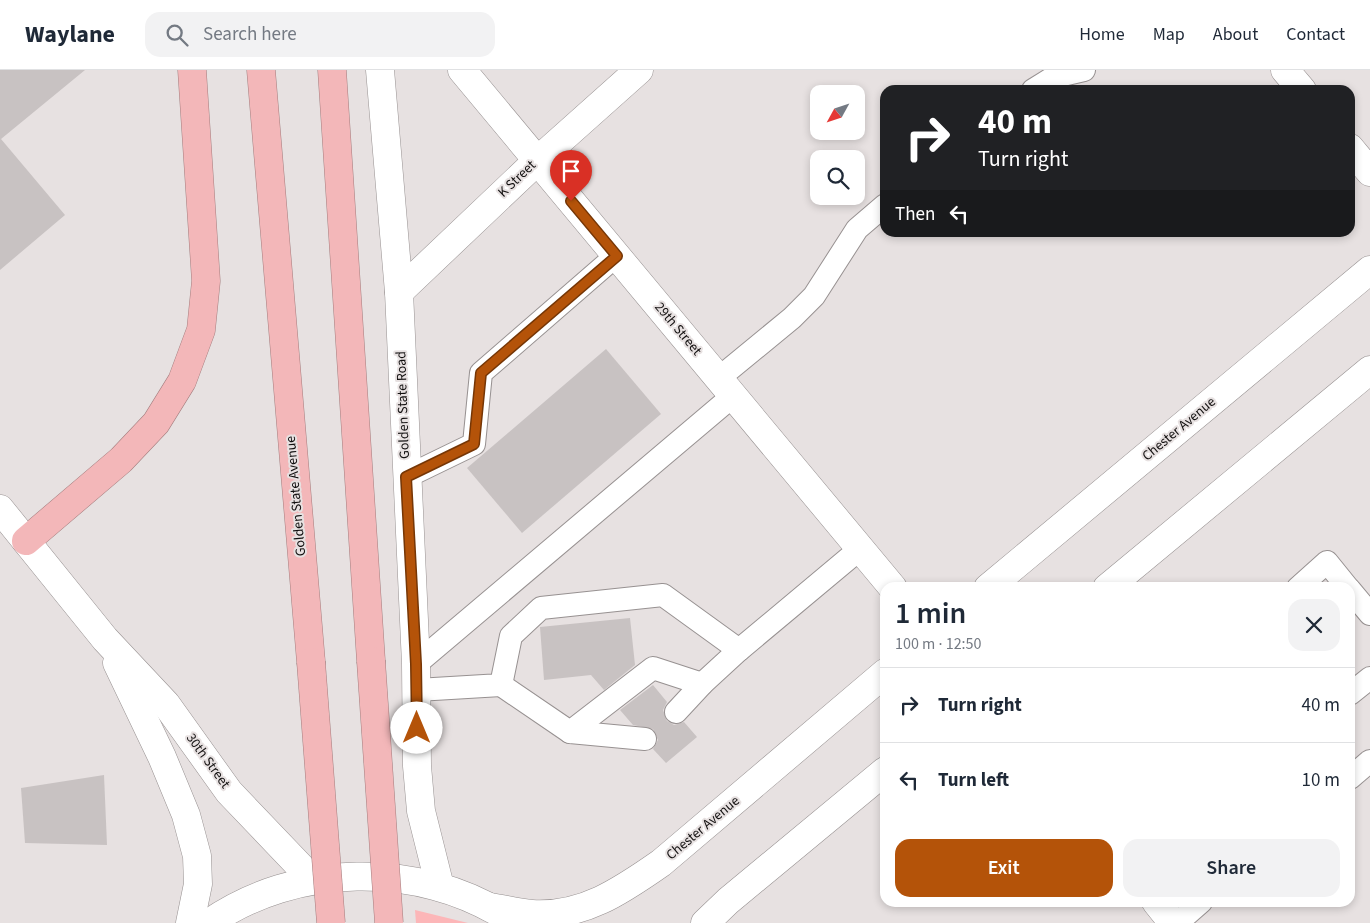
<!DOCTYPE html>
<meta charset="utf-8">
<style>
:root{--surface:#fff;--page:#f2f2f3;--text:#1f2937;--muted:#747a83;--line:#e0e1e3;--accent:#b45309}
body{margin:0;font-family:"Source Sans 3",sans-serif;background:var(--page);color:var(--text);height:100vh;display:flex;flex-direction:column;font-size:19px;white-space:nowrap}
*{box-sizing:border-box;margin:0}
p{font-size:16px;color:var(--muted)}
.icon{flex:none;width:28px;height:28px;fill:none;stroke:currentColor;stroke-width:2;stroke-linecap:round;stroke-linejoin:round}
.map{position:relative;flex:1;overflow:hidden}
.sheet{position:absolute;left:880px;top:512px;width:475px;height:325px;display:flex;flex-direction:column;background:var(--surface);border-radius:15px;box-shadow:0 2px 8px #0003}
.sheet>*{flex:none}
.banner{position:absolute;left:880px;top:15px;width:475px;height:152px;border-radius:15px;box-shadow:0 2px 8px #0003;background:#202124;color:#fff;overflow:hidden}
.needle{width:32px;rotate:230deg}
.fabs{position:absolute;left:810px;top:15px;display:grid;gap:10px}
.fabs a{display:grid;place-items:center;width:55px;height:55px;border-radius:10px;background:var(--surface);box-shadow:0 2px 8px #0003;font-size:25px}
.pin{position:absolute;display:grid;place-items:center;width:42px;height:42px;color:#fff;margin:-51px -21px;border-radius:50% 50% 50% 0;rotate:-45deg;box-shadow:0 0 5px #0007}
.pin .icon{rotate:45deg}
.me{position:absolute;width:55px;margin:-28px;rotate:0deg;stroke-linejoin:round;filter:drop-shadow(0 0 4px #0008)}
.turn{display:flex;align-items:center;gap:18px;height:105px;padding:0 15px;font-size:22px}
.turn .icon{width:65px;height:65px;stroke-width:2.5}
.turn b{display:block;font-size:35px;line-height:42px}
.then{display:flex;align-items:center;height:48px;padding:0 15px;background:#0003;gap:10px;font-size:19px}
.round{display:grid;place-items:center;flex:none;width:52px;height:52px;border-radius:15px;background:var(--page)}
.head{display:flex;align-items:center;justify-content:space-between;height:85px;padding:0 15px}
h1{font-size:30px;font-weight:600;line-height:38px}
.button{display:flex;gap:10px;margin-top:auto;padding:10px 15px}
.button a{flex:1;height:58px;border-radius:15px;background:var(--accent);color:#fff;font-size:20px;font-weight:600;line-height:58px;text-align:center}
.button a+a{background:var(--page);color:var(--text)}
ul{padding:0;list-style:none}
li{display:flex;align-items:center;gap:15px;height:75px;padding:0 15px;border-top:1px solid var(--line)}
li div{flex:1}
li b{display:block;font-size:19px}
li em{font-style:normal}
header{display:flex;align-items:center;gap:30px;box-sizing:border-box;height:70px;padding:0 25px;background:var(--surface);border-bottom:1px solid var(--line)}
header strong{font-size:24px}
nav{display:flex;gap:28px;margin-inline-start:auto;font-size:18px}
.search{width:350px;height:45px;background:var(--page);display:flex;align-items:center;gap:12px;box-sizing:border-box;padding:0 18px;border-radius:15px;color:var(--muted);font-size:19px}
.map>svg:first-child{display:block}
.green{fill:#fcb6b8}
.building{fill:#c8c2c2}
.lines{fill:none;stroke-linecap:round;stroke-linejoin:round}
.lane-casing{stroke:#979191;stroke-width:24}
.street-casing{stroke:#979191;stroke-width:29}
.secondary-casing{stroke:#979191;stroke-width:29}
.highway-casing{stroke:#a47d7e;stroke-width:29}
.lane{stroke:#fff;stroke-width:22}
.street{stroke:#fff;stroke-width:28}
.secondary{stroke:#fff;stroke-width:28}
.highway{stroke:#f3b7b9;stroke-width:28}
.highway-bridge-casing{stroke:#a47d7e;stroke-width:29;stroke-linecap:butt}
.highway-bridge{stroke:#f3b7b9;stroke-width:28}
.route-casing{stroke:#753606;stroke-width:12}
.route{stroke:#b45309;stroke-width:9}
.labels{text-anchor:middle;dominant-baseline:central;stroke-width:4;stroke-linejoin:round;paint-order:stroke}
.street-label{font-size:14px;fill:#121010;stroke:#e7e1e1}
</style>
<header>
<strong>Waylane</strong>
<div class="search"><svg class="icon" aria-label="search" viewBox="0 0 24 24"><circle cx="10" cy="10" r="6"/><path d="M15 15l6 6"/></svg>Search here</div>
<nav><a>Home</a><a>Map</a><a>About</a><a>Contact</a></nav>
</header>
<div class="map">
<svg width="1370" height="853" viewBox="0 0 1370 853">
<rect width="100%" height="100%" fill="#e7e1e1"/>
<path class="green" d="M 415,840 L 468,853 L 416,853 Z"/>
<g class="building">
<path d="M 0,0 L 85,0 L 1,69 L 65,145 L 0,200 Z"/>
<path d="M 606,279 L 661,344 L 522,463 L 467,398 Z"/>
<path d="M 630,548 L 635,595 L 604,620 L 591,605 L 544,610 L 540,557 Z"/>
<path d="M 653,615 L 667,632 L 663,640 L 667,651 L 674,655 L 684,652 L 697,667 L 666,693 L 653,679 L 658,670 L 653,659 L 633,655 L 620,640 Z"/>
<path d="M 104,705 L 107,775 L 25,773 L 21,718 Z"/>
</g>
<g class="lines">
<g class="lane-casing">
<g id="lane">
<path d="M 1033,20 L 1054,7 L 1084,0"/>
<path d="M 719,308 L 792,248 L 814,226 L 857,159 L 885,135"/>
<path d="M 406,407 L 474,374 L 481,303 L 617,185"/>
<path d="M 1298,518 L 1327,492 L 1348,518"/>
<path d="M 1350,520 L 1370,544"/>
<path d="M 416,594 L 734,325"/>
<path d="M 501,615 L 570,662 L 653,598 L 702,614 L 739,580"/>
<path d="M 417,620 L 501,615 L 511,566 L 541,538 L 663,525 L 739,580 L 861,478"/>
<path d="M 1350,624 L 1370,608"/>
<path d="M 676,642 L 702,614"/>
<path d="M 570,662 L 645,669"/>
<path d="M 1350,708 L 1370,691"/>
<path d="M 1177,853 L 1201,832"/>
</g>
</g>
<g class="street-casing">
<g id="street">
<path d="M 462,0 L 893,518"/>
<path d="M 1285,0 L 1302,20"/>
<path d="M 1350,78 L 1370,102"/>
<path d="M 399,222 L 537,91 L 639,0"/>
<path d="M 1156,832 L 1173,853"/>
</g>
</g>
<g class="secondary-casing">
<g id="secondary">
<path d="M 380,0 L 399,222 L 416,594 L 417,696 L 421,741 L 440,817"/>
<path d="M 0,439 L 105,569 L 166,634 L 229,722 L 313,810"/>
<path d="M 988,518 L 1370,200"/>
<path d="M 1107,518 L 1370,300"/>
<path d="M 117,593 L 162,687 L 186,745 L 197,786 L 198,814 L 190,853"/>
<path d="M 490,837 C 504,839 518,843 532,844 C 583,847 621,821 661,793 L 885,603"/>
<path d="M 209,853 C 295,793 418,791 506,847"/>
<path d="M 705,853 L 728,831 L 885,701"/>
</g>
</g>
<g class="highway-casing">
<g id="highway">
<path d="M 261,0 L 311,592"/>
<path d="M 332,0 L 371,591"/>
<path d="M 26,471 L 121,390 L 156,353 L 182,311 L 201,260 L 206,211 L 192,0"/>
</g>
</g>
<use href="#lane" class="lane"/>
<use href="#street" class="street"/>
<use href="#secondary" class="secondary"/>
<use href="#highway" class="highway"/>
<g class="highway-bridge-casing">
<g id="highway-bridge">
<path d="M 371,591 L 389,853"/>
<path d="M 311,592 L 331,853"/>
</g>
</g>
<use href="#highway-bridge" class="highway-bridge"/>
</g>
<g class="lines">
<g class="route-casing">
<path id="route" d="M 417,658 L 416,594 L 406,407 L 474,374 L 481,303 L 617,186 L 571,131"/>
</g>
<use href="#route" class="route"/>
</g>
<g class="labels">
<g class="street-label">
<text transform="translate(517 109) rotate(-44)">K Street</text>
<text transform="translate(678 259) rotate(50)">29th Street</text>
<text transform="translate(403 335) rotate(-92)">Golden State Road</text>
<text transform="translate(1179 359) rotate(-40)">Chester Avenue</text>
<text transform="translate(296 426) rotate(-95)">Golden State Avenue</text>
<text transform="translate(208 691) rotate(54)">30th Street</text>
<text transform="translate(703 758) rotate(-40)">Chester Avenue</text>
</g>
</g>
</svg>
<div class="fabs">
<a><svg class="needle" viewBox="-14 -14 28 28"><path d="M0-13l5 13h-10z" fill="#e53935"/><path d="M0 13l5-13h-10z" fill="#747a83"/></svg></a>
<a><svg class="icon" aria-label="search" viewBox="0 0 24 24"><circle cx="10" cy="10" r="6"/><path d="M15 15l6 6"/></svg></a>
</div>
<div class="pin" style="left:571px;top:131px;background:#d93025"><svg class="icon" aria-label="arrive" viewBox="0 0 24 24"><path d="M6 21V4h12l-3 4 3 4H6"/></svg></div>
<svg class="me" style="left:417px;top:658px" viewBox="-20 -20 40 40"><circle r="19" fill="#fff"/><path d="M0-13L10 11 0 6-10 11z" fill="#b45309"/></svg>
<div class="banner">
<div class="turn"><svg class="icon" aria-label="right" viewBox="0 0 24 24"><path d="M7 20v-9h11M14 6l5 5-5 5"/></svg><div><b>40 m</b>Turn right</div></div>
<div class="then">Then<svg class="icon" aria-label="left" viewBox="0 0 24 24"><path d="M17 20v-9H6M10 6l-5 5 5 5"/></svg></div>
</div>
<section class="sheet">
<div class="head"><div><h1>1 min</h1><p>100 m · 12:50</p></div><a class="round"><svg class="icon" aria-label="close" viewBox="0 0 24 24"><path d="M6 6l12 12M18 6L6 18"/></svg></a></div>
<ul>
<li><svg class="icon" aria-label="right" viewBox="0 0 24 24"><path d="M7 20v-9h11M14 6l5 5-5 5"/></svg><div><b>Turn right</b></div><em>40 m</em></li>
<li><svg class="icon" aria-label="left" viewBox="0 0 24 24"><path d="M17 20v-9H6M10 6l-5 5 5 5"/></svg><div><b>Turn left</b></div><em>10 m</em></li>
</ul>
<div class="button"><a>Exit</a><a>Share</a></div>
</section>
</div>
